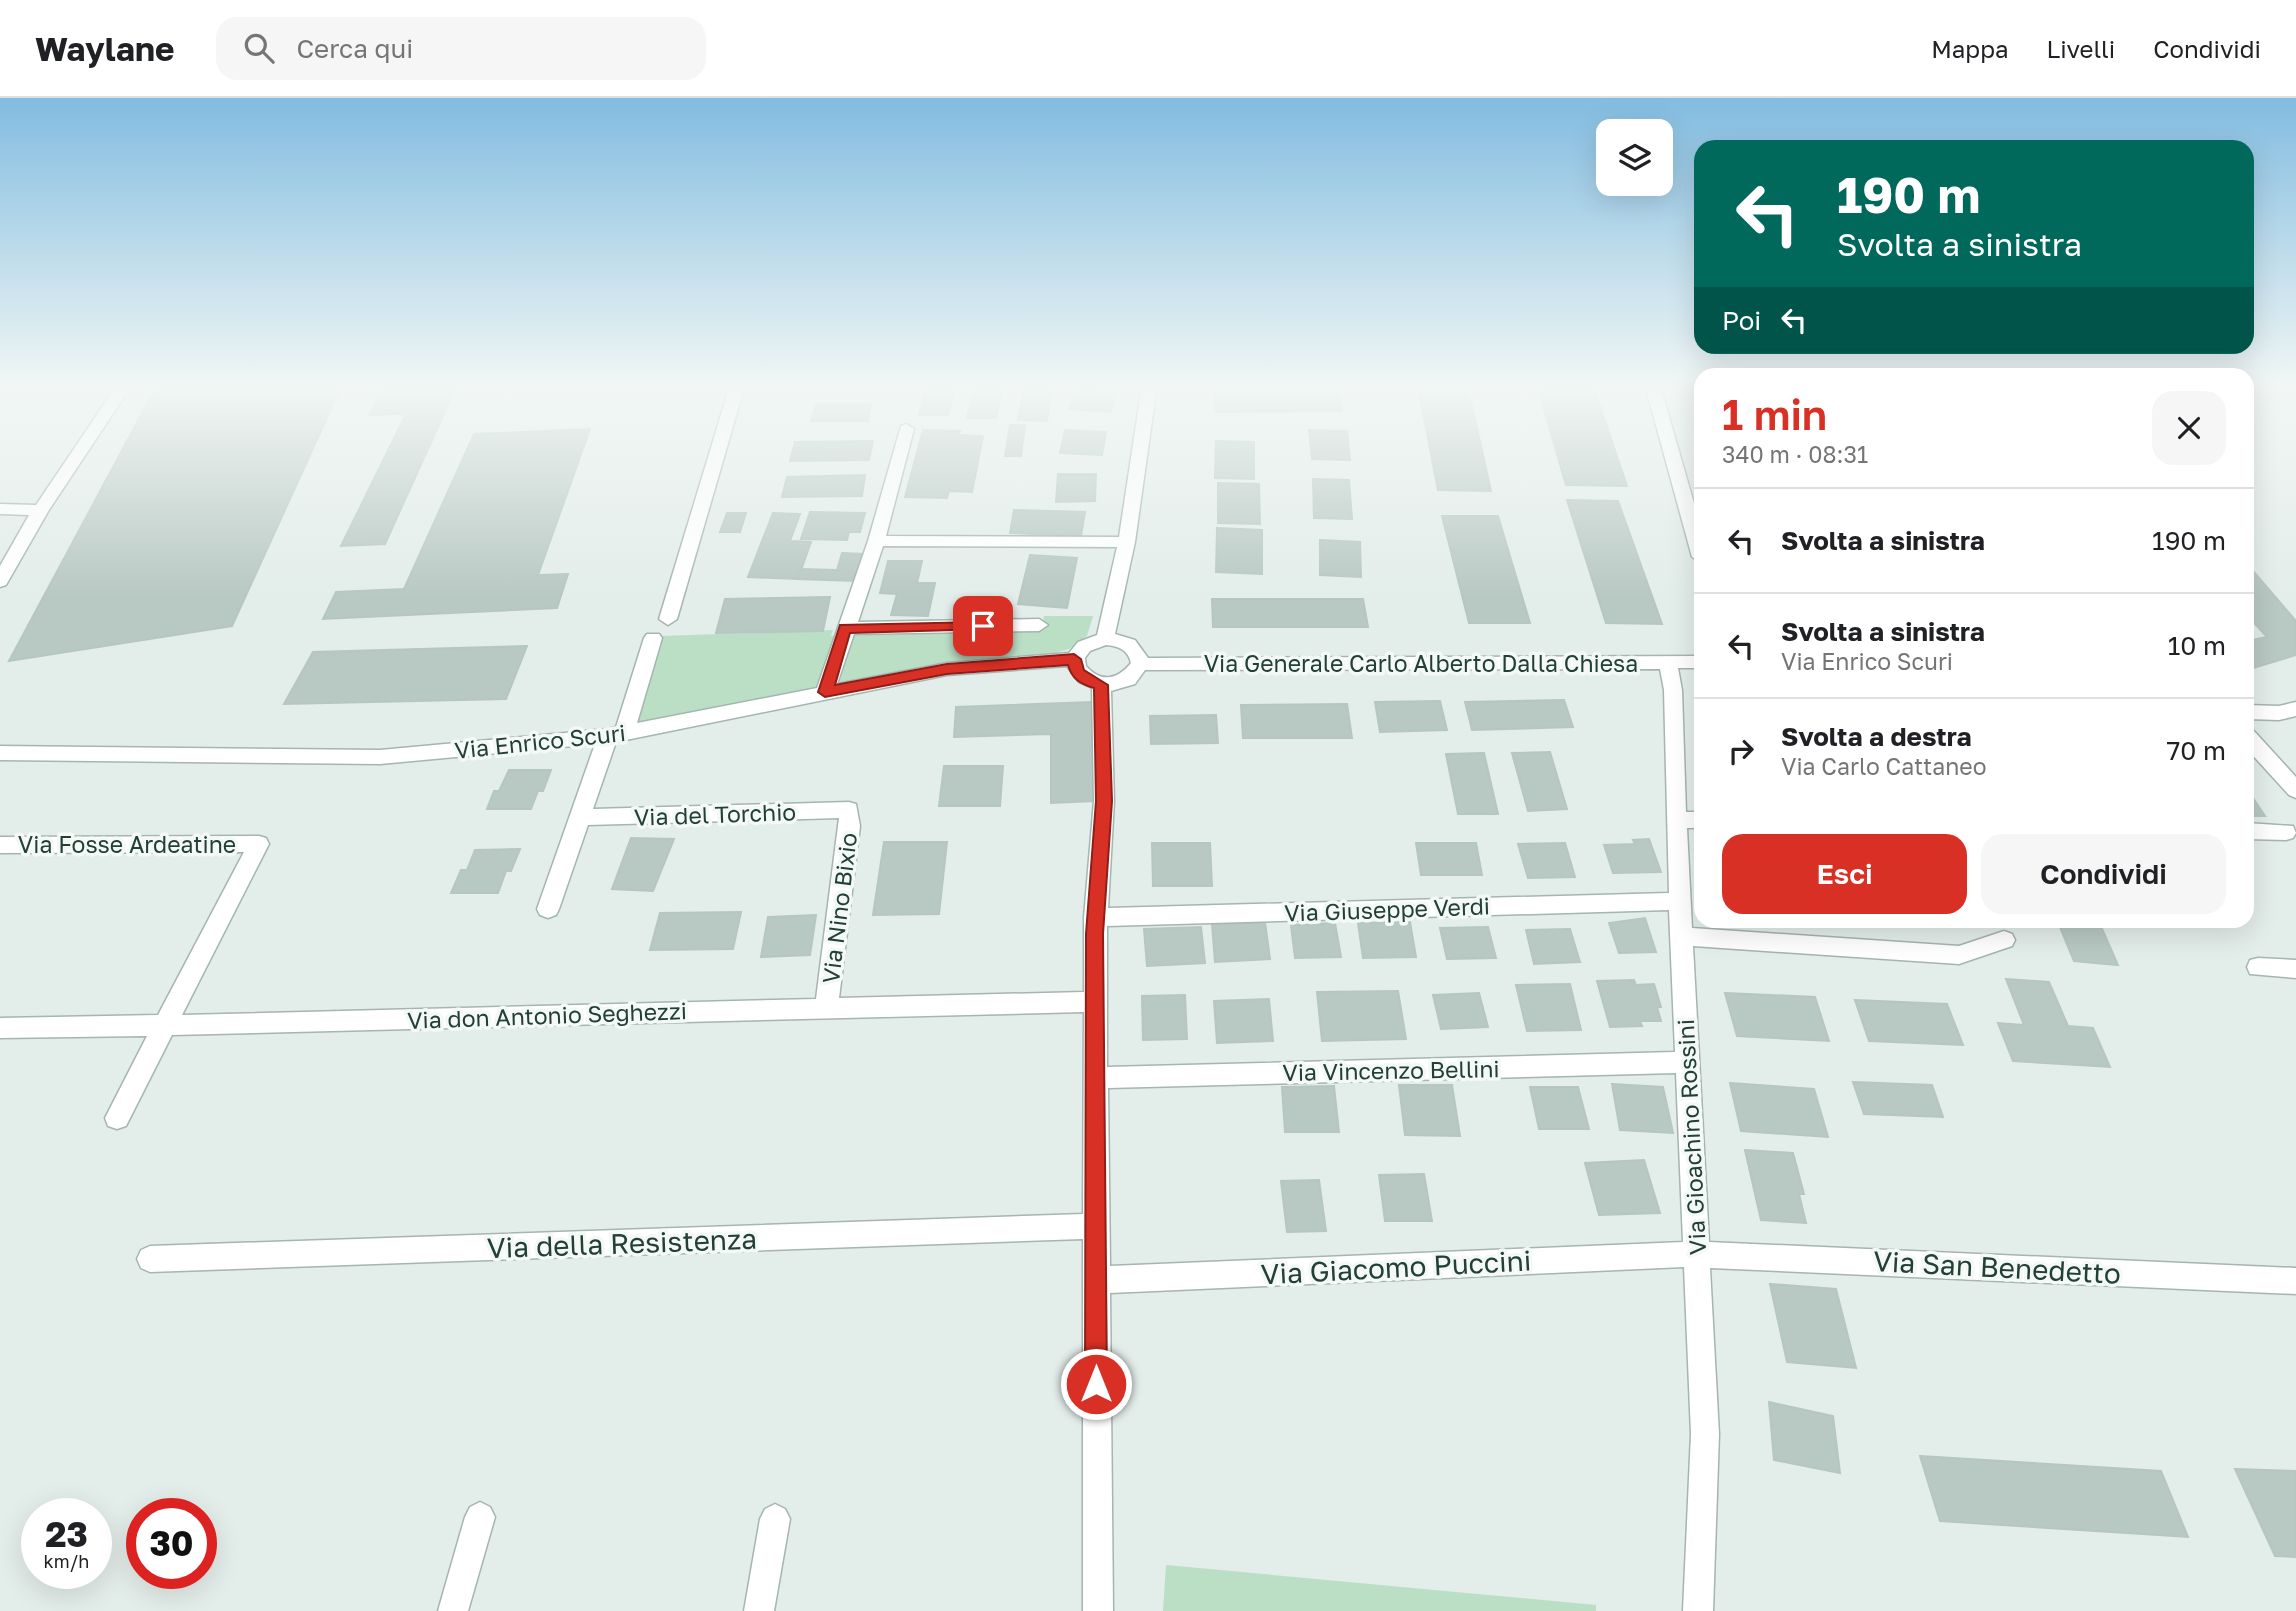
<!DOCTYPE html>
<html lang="it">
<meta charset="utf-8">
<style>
:root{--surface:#fff;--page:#f6f6f6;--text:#202124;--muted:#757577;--line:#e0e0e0;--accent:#d93025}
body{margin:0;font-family:"Golos Text",sans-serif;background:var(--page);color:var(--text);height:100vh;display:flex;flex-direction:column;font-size:26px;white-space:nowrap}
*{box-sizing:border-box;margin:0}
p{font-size:23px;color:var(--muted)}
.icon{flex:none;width:38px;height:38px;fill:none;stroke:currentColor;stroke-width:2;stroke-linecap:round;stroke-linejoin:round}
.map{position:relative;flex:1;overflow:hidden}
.sheet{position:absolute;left:1694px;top:270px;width:560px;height:560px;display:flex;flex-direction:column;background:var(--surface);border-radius:21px;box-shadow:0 7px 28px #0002}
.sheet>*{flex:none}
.banner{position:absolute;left:1694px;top:42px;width:560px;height:214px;border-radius:21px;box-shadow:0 7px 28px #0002;background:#00695c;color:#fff;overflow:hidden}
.controls{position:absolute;left:1596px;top:21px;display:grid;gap:14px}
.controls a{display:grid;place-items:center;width:77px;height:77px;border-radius:14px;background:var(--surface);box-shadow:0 7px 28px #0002;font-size:35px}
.speed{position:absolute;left:21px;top:1400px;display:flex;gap:14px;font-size:35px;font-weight:700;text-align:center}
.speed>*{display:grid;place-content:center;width:91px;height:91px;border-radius:50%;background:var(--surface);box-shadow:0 7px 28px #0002;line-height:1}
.speed small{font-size:18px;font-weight:400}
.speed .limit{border:10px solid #d22;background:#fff;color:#111}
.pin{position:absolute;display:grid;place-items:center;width:60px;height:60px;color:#fff;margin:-30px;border-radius:14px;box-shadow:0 4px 10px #0006}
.me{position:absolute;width:77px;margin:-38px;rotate:0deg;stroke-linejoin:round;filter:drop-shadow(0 0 5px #0008)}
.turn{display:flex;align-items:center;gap:24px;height:147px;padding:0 28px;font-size:32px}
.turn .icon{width:91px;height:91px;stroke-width:2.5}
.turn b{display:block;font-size:49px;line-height:60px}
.then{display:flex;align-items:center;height:66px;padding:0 28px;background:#0003;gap:14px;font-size:26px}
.round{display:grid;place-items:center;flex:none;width:74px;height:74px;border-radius:21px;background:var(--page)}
.overview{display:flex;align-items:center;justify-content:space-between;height:119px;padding:0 28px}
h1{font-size:42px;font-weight:600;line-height:52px;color:var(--accent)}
.button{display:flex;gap:14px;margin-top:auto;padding:14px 28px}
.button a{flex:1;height:80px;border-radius:21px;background:var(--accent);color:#fff;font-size:28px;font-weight:600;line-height:80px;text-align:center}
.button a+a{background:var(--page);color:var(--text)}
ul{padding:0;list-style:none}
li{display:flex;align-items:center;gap:21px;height:105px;padding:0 28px;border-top:2px solid var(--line)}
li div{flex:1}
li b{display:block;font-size:26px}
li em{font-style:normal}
header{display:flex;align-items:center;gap:42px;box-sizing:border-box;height:98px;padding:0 35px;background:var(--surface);border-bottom:2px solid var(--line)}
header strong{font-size:33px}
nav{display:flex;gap:38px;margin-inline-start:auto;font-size:24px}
.search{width:490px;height:63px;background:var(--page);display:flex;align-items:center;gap:18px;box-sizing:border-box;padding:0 24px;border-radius:21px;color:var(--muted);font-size:26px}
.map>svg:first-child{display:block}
.green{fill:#bbdfc5}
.building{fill:#b8c8c2;stroke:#b5c7c0;stroke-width:2}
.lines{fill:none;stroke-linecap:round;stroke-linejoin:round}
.minor-casing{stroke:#a5b5b0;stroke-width:3}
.minor{fill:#fff;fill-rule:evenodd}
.route{fill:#d93025;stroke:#8d1f18;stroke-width:2}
.labels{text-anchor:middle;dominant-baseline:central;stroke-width:7;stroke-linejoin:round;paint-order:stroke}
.street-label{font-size:23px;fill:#223f38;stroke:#f4f9f6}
.near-street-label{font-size:28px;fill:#223f38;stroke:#f4f9f6}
</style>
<header>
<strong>Waylane</strong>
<div class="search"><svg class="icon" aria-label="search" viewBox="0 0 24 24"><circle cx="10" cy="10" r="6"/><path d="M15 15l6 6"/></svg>Cerca qui</div>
<nav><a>Mappa</a><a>Livelli</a><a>Condividi</a></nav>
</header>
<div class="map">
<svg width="2296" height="1513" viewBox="0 0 2296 1513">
<rect width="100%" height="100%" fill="#e3ede9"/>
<g class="green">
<path d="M 1044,518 L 1093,518 L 1087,538 L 1069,551 L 1043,558 L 952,564 L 633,625 L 662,538 L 833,532 L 831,538 L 1042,533 Z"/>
<path d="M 1166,1467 L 1596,1507 L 1596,1513 L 1163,1513 Z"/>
</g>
<g class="building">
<path d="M 157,287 L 342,287 L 232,528 L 9,563 Z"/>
<path d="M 384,287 L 457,287 L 385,446 L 341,448 L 406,316 L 369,317 Z"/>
<path d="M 819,287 L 874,287 L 873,291 L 818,291 Z"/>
<path d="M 927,287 L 955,287 L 948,317 L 919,317 Z"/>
<path d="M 975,287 L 1003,287 L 996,320 L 967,320 Z"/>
<path d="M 1537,287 L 1593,288 L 1627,388 L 1566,387 Z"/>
<path d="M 1024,288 L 1053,289 L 1047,323 L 1018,322 Z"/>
<path d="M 1075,290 L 1116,293 L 1111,314 L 1069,311 Z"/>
<path d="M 1338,292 L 1342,313 L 1216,314 L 1214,294 Z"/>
<path d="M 1419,294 L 1469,294 L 1491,393 L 1438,392 Z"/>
<path d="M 816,306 L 871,306 L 868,323 L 811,323 Z"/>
<path d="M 1010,327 L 1025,327 L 1021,358 L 1005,358 Z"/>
<path d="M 590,331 L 538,477 L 568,476 L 557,510 L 323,521 L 336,494 L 404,491 L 474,336 Z"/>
<path d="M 923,332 L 960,333 L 958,337 L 983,338 L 972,394 L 949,393 L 947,400 L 905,399 Z"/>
<path d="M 1065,332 L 1106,334 L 1102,357 L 1060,355 Z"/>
<path d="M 1309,332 L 1347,333 L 1350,362 L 1312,361 Z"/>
<path d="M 873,343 L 869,362 L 790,363 L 795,344 Z"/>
<path d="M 1216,343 L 1254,344 L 1254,381 L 1215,380 Z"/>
<path d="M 1058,376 L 1096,376 L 1095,403 L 1056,404 Z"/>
<path d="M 865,377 L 862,398 L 782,399 L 787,379 Z"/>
<path d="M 1313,381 L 1349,382 L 1352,421 L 1314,420 Z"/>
<path d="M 1218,385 L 1259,386 L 1260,426 L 1218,425 Z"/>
<path d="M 1567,402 L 1618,403 L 1662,526 L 1606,525 Z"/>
<path d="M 1014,412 L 1085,414 L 1081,438 L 1010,435 Z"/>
<path d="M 810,414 L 865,415 L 860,434 L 849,434 L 847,442 L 801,441 Z"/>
<path d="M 727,415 L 746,415 L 740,434 L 720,434 Z"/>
<path d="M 773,415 L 800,416 L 790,443 L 811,444 L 798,481 L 748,479 Z"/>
<path d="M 1442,418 L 1498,418 L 1530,525 L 1469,525 Z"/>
<path d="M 1217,430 L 1262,432 L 1262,476 L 1216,474 Z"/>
<path d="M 1320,442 L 1360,444 L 1361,479 L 1320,477 Z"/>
<path d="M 842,455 L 865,456 L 857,483 L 798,481 L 801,471 L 837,472 Z"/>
<path d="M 1030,457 L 1077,460 L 1067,510 L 1018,506 Z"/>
<path d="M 888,463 L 922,463 L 917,485 L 935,485 L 928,518 L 891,517 L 897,496 L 880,495 Z"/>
<path d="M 2247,466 L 2296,523 L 2296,557 L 2247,572 L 2247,543 L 2267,539 L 2247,517 Z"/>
<path d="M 830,499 L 823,533 L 716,535 L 725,501 Z"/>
<path d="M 1212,501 L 1363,501 L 1368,529 L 1213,529 Z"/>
<path d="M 527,548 L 506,601 L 284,606 L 313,554 Z"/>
<path d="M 1564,602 L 1573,629 L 1472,632 L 1465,604 Z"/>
<path d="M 1440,603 L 1447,632 L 1380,634 L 1375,604 Z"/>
<path d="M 1092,604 L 1095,703 L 1051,705 L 1051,636 L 954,639 L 956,609 Z"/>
<path d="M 1347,606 L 1352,640 L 1243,640 L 1241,607 Z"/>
<path d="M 1216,617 L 1218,645 L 1151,646 L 1150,618 Z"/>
<path d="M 1550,654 L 1567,711 L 1528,713 L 1512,655 Z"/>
<path d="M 1484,655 L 1498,716 L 1458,716 L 1446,656 Z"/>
<path d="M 944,668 L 1003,668 L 1000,708 L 939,708 Z"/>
<path d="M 509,672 L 551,672 L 543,693 L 538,693 L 531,711 L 487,711 L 494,693 L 499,693 Z"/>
<path d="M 2247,691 L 2265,718 L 2247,718 Z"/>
<path d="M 631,740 L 674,741 L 653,793 L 612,791 Z"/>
<path d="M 1649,741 L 1661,774 L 1613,775 L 1604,747 L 1635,746 L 1633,742 Z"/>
<path d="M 884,744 L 947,744 L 939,816 L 873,817 Z"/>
<path d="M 1152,745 L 1210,745 L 1212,788 L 1153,788 Z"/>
<path d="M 1416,745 L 1476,745 L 1482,777 L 1421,777 Z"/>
<path d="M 1565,745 L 1575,779 L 1528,780 L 1518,746 Z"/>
<path d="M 520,751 L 511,773 L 506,773 L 498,795 L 451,795 L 461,772 L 467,772 L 475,752 Z"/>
<path d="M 741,814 L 733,851 L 650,852 L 660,815 Z"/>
<path d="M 816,817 L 810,857 L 761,859 L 768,819 Z"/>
<path d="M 1645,820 L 1656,854 L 1619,855 L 1609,825 Z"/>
<path d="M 2057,822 L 2122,822 L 2123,826 L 2099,824 L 2118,867 L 2074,863 Z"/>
<path d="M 1265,824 L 1270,861 L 1215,864 L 1212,826 Z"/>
<path d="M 1410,824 L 1416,859 L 1363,860 L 1358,825 Z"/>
<path d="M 1335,825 L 1341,859 L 1295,860 L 1291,827 Z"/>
<path d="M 1201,829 L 1205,865 L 1147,868 L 1144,831 Z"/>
<path d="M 1488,829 L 1496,860 L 1447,861 L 1440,830 Z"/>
<path d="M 1570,831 L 1580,864 L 1534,866 L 1526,832 Z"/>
<path d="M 2006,881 L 2049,884 L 2068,928 L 2093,930 L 2110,969 L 2013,963 L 1998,925 L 2024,927 Z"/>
<path d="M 1634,882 L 1636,887 L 1654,886 L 1661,909 L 1657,909 L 1661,923 L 1640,923 L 1642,928 L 1610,929 L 1597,883 Z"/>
<path d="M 1570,886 L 1581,932 L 1527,933 L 1516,887 Z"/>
<path d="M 1398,893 L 1406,941 L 1322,943 L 1317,894 Z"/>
<path d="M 1479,895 L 1488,929 L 1441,931 L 1433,897 Z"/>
<path d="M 1725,895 L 1815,899 L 1829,943 L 1737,938 Z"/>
<path d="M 1185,897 L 1187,941 L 1143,942 L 1142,898 Z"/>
<path d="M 1269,901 L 1273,943 L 1217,945 L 1214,903 Z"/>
<path d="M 1855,902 L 1947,906 L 1963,947 L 1869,943 Z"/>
<path d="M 1853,984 L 1932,987 L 1943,1019 L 1864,1016 Z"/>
<path d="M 1730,985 L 1814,991 L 1828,1039 L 1741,1033 Z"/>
<path d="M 1612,986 L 1663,989 L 1673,1035 L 1620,1032 Z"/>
<path d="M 1399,987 L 1452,987 L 1460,1038 L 1405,1037 Z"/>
<path d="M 1334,988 L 1339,1034 L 1285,1034 L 1282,989 Z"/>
<path d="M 1530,989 L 1578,989 L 1589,1031 L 1539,1031 Z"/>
<path d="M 1745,1052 L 1793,1055 L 1804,1096 L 1799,1096 L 1806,1125 L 1761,1122 Z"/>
<path d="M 1644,1062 L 1660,1115 L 1599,1117 L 1585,1065 Z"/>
<path d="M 1424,1076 L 1432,1123 L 1385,1123 L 1379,1077 Z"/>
<path d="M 1319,1082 L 1326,1133 L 1287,1134 L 1281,1083 Z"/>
<path d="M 1770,1186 L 1836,1191 L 1856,1270 L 1787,1264 Z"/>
<path d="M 1769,1304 L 1833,1318 L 1840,1375 L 1774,1362 Z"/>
<path d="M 1920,1358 L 2161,1373 L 2188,1439 L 1940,1423 Z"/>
<path d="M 2235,1371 L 2296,1373 L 2296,1459 L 2275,1458 Z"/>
</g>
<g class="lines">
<g class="minor-casing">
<g id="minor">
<path d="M 117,287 L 132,287 L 49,412 L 6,487 L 0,489 L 0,468 L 29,417 L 0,416 L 0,406 L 36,407 Z"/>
<path d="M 730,287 L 745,287 L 677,521 L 668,527 L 659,521 Z"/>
<path d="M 1142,287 L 1157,287 L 1135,444 L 1115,536 L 1135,542 L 1148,560 L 1701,558 L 1701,570 L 1678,570 L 1682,592 L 1686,714 L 1701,714 L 1701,730 L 1687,730 L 1692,830 L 1959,848 L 2004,833 L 2012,836 L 2015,842 L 2012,848 L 1959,866 L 1693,848 L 1709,1144 L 2296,1170 L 2296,1196 L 1710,1170 L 1719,1336 L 1713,1513 L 1683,1513 L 1691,1336 L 1684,1169 L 1110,1195 L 1113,1513 L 1083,1513 L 1083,1141 L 150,1174 L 141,1170 L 137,1161 L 141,1152 L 150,1148 L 1083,1116 L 1084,914 L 172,937 L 126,1028 L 117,1031 L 108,1028 L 105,1020 L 147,938 L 0,940 L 0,920 L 158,917 L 244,754 L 0,755 L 0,739 L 259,738 L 266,740 L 269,746 L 182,917 L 816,901 L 839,720 L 588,727 L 559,811 L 556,817 L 548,820 L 540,817 L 537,811 L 595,646 L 380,666 L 0,662 L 0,648 L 380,652 L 608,631 L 616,629 L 644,540 L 647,536 L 659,536 L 662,540 L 637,625 L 817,590 L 868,443 L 901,328 L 906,326 L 914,331 L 886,438 L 1119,439 ZM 883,448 L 1117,449 L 1097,537 L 1078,544 L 1069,555 L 947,565 L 837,586 L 854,536 L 1039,533 L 1048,527 L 1039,521 L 858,524 ZM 1106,547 C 1119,548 1128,552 1131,565 C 1117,582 1101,585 1086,568 L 1085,560 L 1090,553 ZM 1067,568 L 1079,584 L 1092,590 L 1094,703 L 1084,819 L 1084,894 L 839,900 L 860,728 L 856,706 L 849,704 L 593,711 L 616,644 L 947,577 ZM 1660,571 L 1664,592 L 1669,795 L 1108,810 L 1114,703 L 1111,593 L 1135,586 L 1145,572 ZM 1669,812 L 1675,954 L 1107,969 L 1107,828 ZM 1676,975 L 1683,1144 L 1110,1168 L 1108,990 Z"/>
<path d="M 1645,287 L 1660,287 L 1701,430 L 1701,464 L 1692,459 Z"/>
<path d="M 2296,604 L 2296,618 L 2279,622 L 2247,621 L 2247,607 L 2279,608 Z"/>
<path d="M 2247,631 L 2254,633 L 2296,679 L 2296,700 L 2289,697 L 2247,651 Z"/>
<path d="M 2247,725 L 2293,728 L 2296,735 L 2293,740 L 2286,742 L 2247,741 Z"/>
<path d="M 2258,860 L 2296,862 L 2296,880 L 2250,876 L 2247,869 L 2250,862 Z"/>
<path d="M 480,1404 L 490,1409 L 495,1419 L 468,1513 L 438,1513 L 465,1419 L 470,1409 Z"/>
<path d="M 775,1406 L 785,1411 L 790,1421 L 774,1513 L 744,1513 L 760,1421 L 765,1411 Z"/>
</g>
</g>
<use href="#minor" class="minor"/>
</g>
<linearGradient id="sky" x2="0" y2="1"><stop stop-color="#82bce0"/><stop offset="0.58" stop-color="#f2f7f5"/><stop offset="1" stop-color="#f2f7f5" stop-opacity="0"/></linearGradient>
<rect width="2296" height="499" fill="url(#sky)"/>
<path class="route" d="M 983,524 L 990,528 L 988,531 L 850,535 L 835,587 L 947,566 L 1074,556 L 1081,561 L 1084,572 L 1108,587 L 1112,703 L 1103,836 L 1107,1286 L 1104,1293 L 1096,1296 L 1089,1293 L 1085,1286 L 1086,836 L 1096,703 L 1094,590 C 1080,586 1072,581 1068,567 L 947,576 L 825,599 L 818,594 L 840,527 Z"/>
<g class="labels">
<g class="street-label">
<text x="1421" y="565">Via Generale Carlo Alberto Dalla Chiesa</text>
<text transform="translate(540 643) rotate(-6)">Via Enrico Scuri</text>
<text transform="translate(715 716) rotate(-2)">Via del Torchio</text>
<text x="127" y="746">Via Fosse Ardeatine</text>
<text transform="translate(839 810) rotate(-83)">Via Nino Bixio</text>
<text transform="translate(1387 811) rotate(-2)">Via Giuseppe Verdi</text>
<text transform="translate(547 917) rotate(-2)">Via don Antonio Seghezzi</text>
<text transform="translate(1391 972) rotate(-1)">Via Vincenzo Bellini</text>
<text transform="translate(1691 1039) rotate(-93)">Via Gioachino Rossini</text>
</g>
<g class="near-street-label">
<text transform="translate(622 1145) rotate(-2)">Via della Resistenza</text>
<text transform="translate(1396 1169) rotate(-3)">Via Giacomo Puccini</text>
<text transform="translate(1997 1169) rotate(3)">Via San Benedetto</text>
</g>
</g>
</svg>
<div class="controls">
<a><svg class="icon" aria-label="layers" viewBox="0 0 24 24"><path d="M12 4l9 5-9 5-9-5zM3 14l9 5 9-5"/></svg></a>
</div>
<div class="speed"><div>23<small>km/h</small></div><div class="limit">30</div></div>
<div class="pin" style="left:983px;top:528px;background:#d93025"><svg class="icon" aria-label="arrive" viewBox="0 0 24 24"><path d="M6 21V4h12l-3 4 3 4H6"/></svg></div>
<svg class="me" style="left:1096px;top:1286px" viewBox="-20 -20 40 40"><circle r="17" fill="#d93025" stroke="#fff" stroke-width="3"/><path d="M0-11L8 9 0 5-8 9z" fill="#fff"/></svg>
<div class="banner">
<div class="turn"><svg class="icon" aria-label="left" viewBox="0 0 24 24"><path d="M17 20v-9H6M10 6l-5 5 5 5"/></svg><div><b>190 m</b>Svolta a sinistra</div></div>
<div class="then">Poi<svg class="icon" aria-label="left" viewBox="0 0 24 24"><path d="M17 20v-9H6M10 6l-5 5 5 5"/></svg></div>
</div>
<section class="sheet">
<div class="overview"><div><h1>1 min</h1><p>340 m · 08:31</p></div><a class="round"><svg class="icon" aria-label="close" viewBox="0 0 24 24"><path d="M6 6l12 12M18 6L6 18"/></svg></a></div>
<ul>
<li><svg class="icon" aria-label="left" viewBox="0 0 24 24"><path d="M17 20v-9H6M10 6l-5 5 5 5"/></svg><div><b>Svolta a sinistra</b></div><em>190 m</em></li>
<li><svg class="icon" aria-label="left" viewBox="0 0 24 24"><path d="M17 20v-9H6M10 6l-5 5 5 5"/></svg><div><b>Svolta a sinistra</b><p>Via Enrico Scuri</p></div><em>10 m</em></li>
<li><svg class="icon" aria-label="right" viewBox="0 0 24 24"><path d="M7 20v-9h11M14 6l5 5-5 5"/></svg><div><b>Svolta a destra</b><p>Via Carlo Cattaneo</p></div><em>70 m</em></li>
</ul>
<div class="button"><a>Esci</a><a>Condividi</a></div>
</section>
</div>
